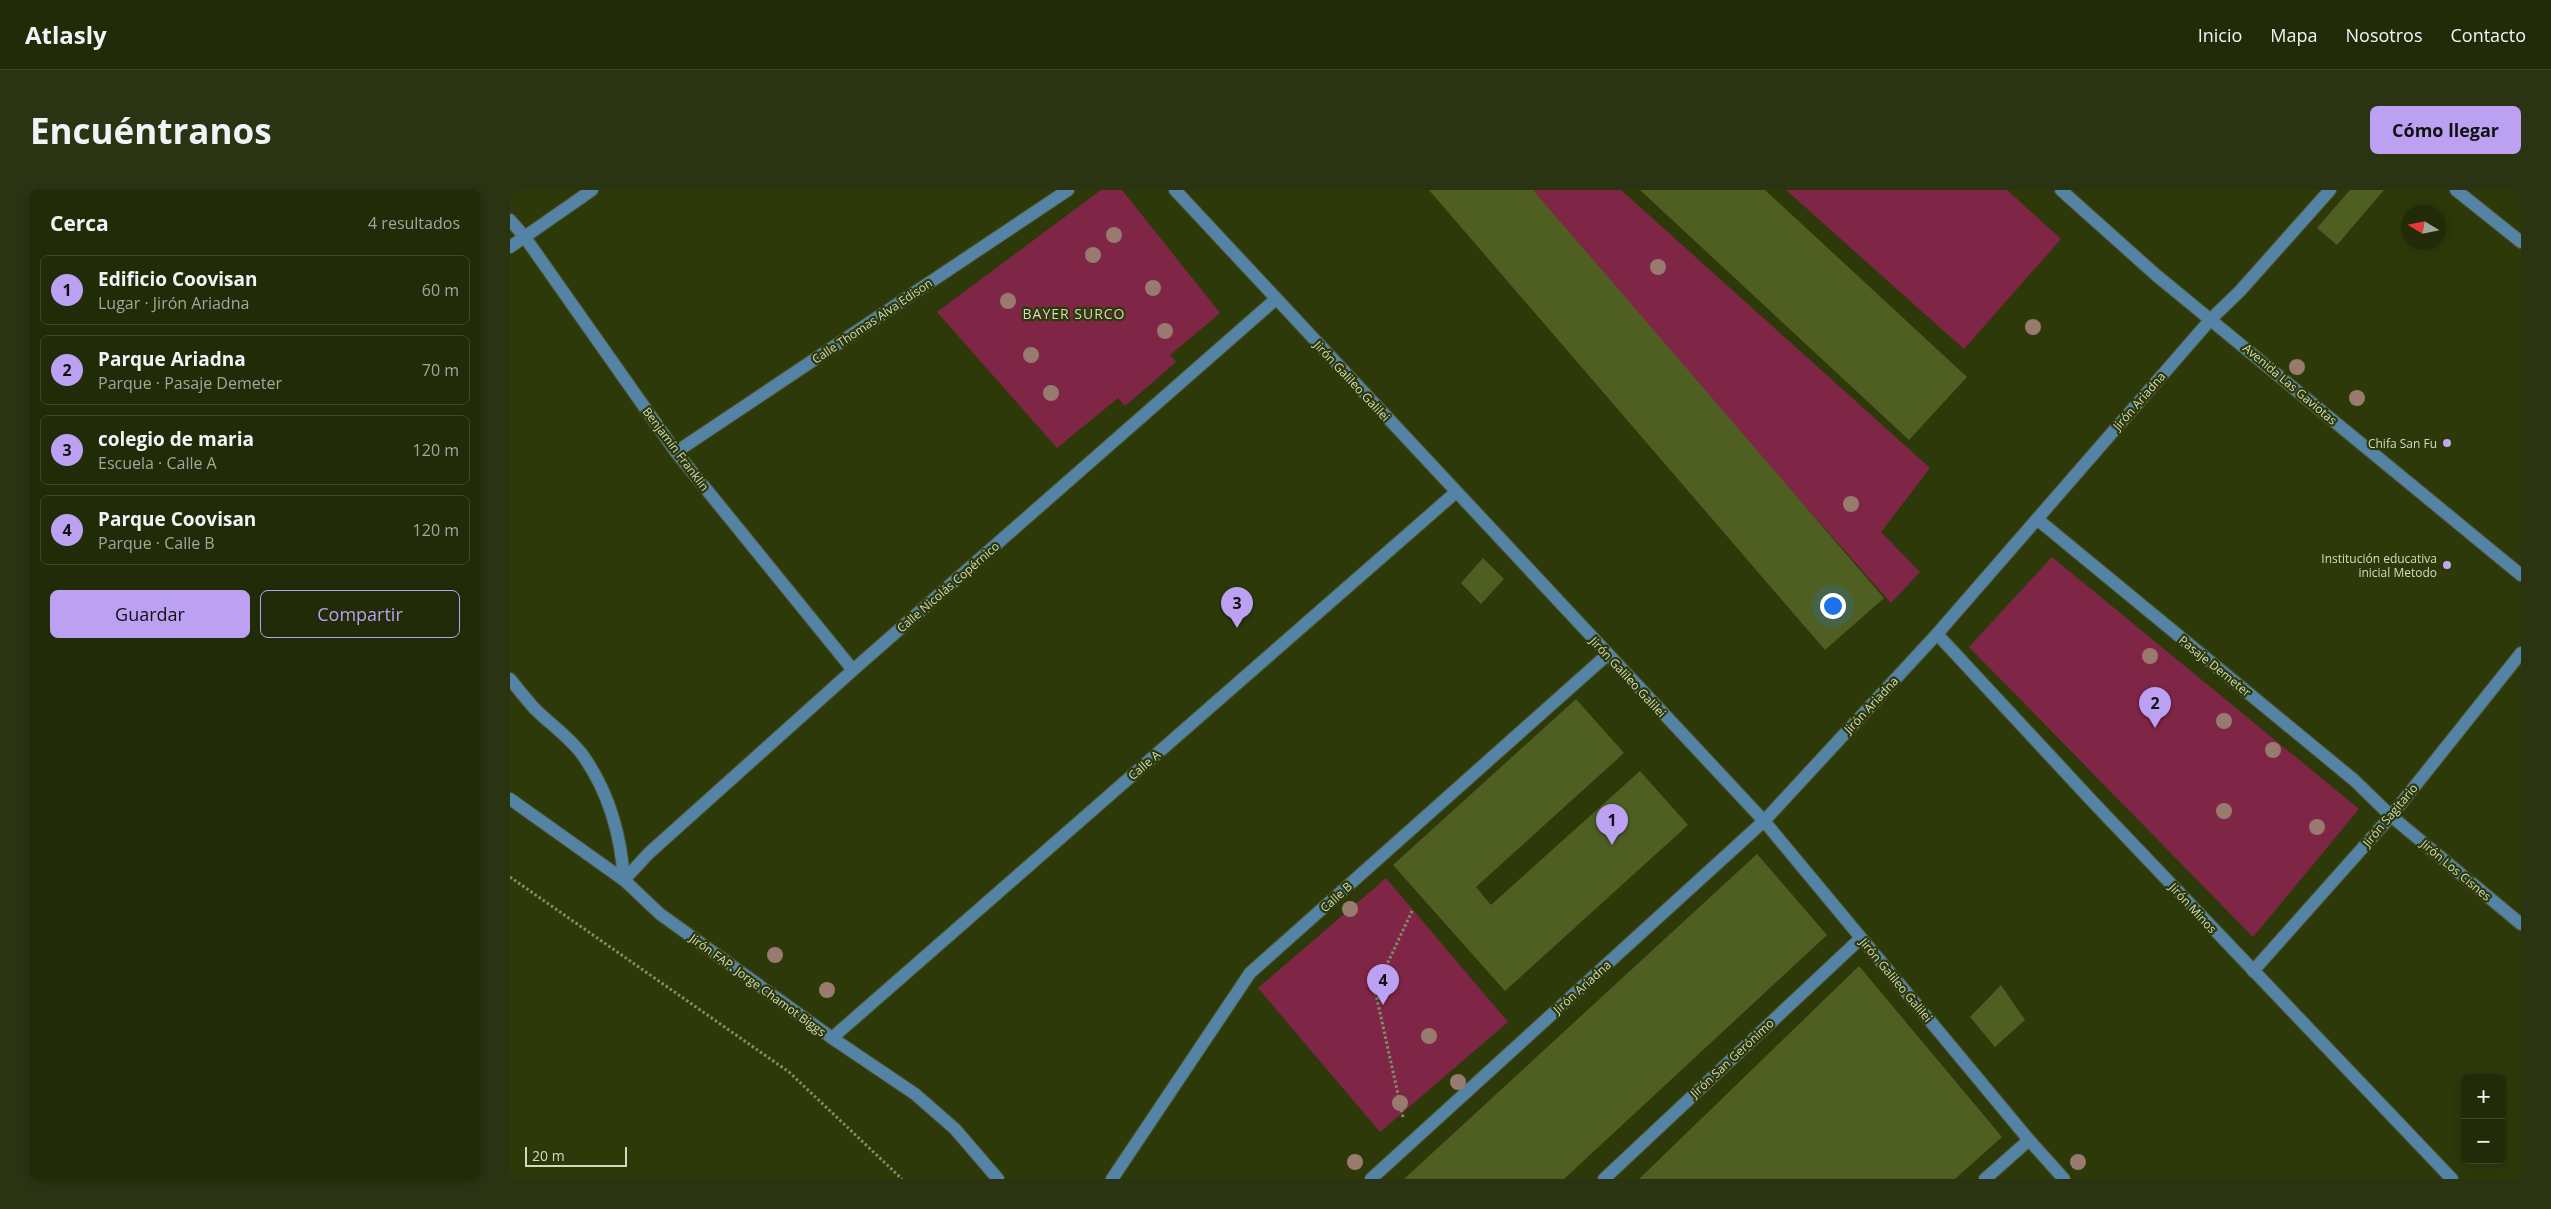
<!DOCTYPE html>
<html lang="es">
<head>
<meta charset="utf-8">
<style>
  :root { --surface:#222b08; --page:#2a3312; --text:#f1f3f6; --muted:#a2a79c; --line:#3f4729; --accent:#bca0f2 }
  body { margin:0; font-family:"Open Sans",sans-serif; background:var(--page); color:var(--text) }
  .controls { position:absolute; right:15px; bottom:15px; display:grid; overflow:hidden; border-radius:8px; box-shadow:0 2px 12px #0003 }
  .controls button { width:45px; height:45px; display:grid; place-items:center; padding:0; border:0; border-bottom:1px solid var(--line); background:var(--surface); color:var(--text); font:25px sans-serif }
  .compass { position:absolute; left:1891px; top:15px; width:45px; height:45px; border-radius:50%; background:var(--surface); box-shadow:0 2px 12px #0003; rotate:280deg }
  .scale { position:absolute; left:15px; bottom:12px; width:102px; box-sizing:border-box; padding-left:5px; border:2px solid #d2dcbd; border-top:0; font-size:14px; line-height:18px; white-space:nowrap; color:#d2dcbd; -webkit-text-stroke:4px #2e390a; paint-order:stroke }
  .you { position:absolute; left:1322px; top:415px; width:18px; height:18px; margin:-12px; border:4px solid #fff; border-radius:50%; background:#1a73e8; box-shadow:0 0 0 8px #1a73e833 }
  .badge { display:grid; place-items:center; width:32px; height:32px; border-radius:50%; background:var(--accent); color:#111; font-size:16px; font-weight:700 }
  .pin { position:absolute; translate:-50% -41px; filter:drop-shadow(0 1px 2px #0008) }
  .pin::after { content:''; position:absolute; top:26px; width:18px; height:15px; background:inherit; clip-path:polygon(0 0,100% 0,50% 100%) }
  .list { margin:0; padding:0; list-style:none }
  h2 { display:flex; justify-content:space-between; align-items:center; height:65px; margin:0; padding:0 20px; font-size:21px }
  h2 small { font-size:16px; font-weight:400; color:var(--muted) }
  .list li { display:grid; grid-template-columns:32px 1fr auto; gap:15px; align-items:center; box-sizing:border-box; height:70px; margin:0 10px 10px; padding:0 10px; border:1px solid var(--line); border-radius:8px }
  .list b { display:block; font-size:19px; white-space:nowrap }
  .list p { margin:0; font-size:16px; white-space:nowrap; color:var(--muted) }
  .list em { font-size:16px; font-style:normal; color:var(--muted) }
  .actions { display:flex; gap:10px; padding:15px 20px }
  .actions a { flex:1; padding:11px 0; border:1px solid var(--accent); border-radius:8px; text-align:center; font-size:18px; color:var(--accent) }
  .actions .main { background:var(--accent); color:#111 }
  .map { position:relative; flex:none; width:2011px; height:989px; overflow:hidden; border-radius:8px }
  header { display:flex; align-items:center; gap:30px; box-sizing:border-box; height:70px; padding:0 25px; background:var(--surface); border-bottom:1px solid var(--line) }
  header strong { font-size:24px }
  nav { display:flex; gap:28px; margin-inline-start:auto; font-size:18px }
  .intro { display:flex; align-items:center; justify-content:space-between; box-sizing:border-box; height:120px; padding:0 30px }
  h1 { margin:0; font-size:35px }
  .button { padding:12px 22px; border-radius:8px; background:var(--accent); color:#111; font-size:18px; font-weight:700 }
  main { display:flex; gap:30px; padding:0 30px }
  aside { flex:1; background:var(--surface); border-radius:8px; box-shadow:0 2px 12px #0003 }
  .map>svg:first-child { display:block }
  .green { fill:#7f2647 }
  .building { fill:#4f5f22 }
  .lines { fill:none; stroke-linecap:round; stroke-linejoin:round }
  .minor-casing { stroke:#4c562a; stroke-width:14 }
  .path { stroke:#838d66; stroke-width:3; stroke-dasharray:2.5 2.5; stroke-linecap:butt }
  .minor { stroke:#5483a6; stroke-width:12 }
  .tree { fill:#997a6e }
  .poi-dot { fill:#c4a7f1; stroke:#2e390a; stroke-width:2 }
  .labels { text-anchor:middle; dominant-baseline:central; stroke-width:4.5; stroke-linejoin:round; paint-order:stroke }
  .street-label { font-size:12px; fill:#d2dcbd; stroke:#2e390a }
  .poi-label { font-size:12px; fill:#d2dcbd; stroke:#2e390a; text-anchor:end }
  .neighbourhood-label { font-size:14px; letter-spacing:1px; fill:#d2dcbd; stroke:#2e390a }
</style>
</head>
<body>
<header>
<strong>Atlasly</strong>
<nav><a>Inicio</a><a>Mapa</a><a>Nosotros</a><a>Contacto</a></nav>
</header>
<div class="intro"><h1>Encuéntranos</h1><a class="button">Cómo llegar</a></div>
<main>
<aside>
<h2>Cerca<small>4 resultados</small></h2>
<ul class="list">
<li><span class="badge">1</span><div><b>Edificio Coovisan</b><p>Lugar · Jirón Ariadna</p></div><em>60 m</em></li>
<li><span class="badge">2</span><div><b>Parque Ariadna</b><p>Parque · Pasaje Demeter</p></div><em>70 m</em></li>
<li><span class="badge">3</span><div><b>colegio de maria</b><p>Escuela · Calle A</p></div><em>120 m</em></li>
<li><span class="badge">4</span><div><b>Parque Coovisan</b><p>Parque · Calle B</p></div><em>120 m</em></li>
</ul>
<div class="actions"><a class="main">Guardar</a><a>Compartir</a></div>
</aside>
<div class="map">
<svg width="2011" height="989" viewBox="0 0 2011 989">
  <rect width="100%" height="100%" fill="#2e390a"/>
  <g class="green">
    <polygon points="591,0 612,0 710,123 660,165 666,172 615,216 608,208 547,258 427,122"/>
    <polygon points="1015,0 1111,0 1420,278 1371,342 1410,382 1381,413"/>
    <polygon points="1276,0 1497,0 1551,49 1454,159"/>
    <polygon points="1542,367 1849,619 1743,747 1459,457"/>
    <polygon points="876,688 998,832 870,942 748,798"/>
  </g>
  <g class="building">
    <polygon points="919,0 1023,0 1374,408 1315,460"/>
    <polygon points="1130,0 1255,0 1457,187 1399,250"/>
    <polygon points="1840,0 1874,0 1827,55 1807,38"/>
    <polygon points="973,368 994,389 971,414 951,393"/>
    <polygon points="1066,509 1114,563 966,697 981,715 1130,581 1178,635 995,801 883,675"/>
    <polygon points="1247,664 1317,745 1054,989 894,989"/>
    <polygon points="1349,776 1492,947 1445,989 1129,989"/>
    <polygon points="1491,795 1515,830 1485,857 1460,827"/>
  </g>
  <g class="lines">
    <g class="minor-casing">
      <g id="minor">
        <polyline points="665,0 1254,631 1519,950 1554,989"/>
        <polyline points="1551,0 1646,85 2011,385"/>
        <polyline points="1946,0 2011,52"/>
        <polyline points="0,30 14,46 166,262 343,480"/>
        <polyline points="0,57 82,0"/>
        <polyline points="166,262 558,0"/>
        <polyline points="1527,329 1844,590 1881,626 2011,734"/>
        <polyline points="1427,444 1582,611 1942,989"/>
        <path d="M0,489c8,10 16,20 25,30 16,16 36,29 49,48 25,36 37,80 40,123"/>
        <polyline points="0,609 114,690 150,724 322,848 405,904 445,939 488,989"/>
        <polyline points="114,690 139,663 343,480 766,109"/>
        <polyline points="1743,781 1881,626 2011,463"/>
        <polyline points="322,848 945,303"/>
        <polyline points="602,989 740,783 1097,465"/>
        <polyline points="861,989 1254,631 1427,444 1701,129 1730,101 1820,0"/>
        <polyline points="1094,989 1351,748"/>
        <polyline points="1475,989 1519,950"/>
      </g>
    </g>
    <g class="path">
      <polyline points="0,687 279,882 392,989"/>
      <polyline points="893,927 865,800 903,719"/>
    </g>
    <use href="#minor" class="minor"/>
  </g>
  <g class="tree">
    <circle cx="604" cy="45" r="8"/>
    <circle cx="583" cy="65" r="8"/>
    <circle cx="1148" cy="77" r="8"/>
    <circle cx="643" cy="98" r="8"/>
    <circle cx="498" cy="111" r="8"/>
    <circle cx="1523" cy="137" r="8"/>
    <circle cx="655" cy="141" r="8"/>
    <circle cx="521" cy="165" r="8"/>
    <circle cx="1787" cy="177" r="8"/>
    <circle cx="541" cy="203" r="8"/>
    <circle cx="1847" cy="208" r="8"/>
    <circle cx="1341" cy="314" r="8"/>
    <circle cx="1640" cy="466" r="8"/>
    <circle cx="1714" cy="531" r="8"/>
    <circle cx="1763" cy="560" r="8"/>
    <circle cx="1714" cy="621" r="8"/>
    <circle cx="1807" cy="637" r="8"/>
    <circle cx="840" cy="719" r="8"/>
    <circle cx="265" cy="765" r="8"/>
    <circle cx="317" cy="800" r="8"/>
    <circle cx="919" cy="846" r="8"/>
    <circle cx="948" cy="892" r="8"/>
    <circle cx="890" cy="913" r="8"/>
    <circle cx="845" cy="972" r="8"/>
    <circle cx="1568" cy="972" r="8"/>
  </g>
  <g class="poi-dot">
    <circle cx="1937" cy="253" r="5"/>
    <circle cx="1937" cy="375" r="5"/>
  </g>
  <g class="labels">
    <g class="street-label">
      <text transform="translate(362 131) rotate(-34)">Calle Thomas Alva Edison</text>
      <text transform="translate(842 191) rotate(47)">Jirón Galileo Galilei</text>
      <text transform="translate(1780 194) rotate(40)">Avenida Las Gaviotas</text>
      <text transform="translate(1629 211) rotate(-49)">Jirón Ariadna</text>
      <text transform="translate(166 259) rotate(53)">Benjamín Franklin</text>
      <text transform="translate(438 397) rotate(-41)">Calle Nicolás Copérnico</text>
      <text transform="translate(1705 476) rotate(39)">Pasaje Demeter</text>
      <text transform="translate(1118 487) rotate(47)">Jirón Galileo Galilei</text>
      <text transform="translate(1361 515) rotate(-47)">Jirón Ariadna</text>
      <text transform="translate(634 575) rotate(-41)">Calle A</text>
      <text transform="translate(1880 625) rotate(-50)">Jirón Sagitario</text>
      <text transform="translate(1946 680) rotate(40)">Jirón Los Cisnes</text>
      <text transform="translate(826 707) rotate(-42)">Calle B</text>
      <text transform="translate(1683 718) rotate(47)">Jirón Minos</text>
      <text transform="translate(1386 790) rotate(50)">Jirón Galileo Galilei</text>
      <text transform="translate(248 795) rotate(36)">Jirón FAP. Jorge Chamot Biggs</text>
      <text transform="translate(1072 797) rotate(-42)">Jirón Ariadna</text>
      <text transform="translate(1222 868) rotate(-43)">Jirón San Gerónimo</text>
    </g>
    <g class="poi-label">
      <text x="1927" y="253">Chifa San Fu</text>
      <text x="1927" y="368">Institución educativa<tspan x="1927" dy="14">inicial Metodo</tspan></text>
    </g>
    <g class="neighbourhood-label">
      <text x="564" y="123">BAYER SURCO</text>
    </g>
  </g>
</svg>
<div class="controls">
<button>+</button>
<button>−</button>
</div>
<svg class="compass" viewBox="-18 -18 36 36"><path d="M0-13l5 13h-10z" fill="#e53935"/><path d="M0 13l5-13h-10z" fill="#a2a79c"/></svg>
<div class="scale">20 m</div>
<div class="you"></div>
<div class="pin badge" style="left:1102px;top:655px">1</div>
<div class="pin badge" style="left:1645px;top:538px">2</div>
<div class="pin badge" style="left:727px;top:438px">3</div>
<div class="pin badge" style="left:873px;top:815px">4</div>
</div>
</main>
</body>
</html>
